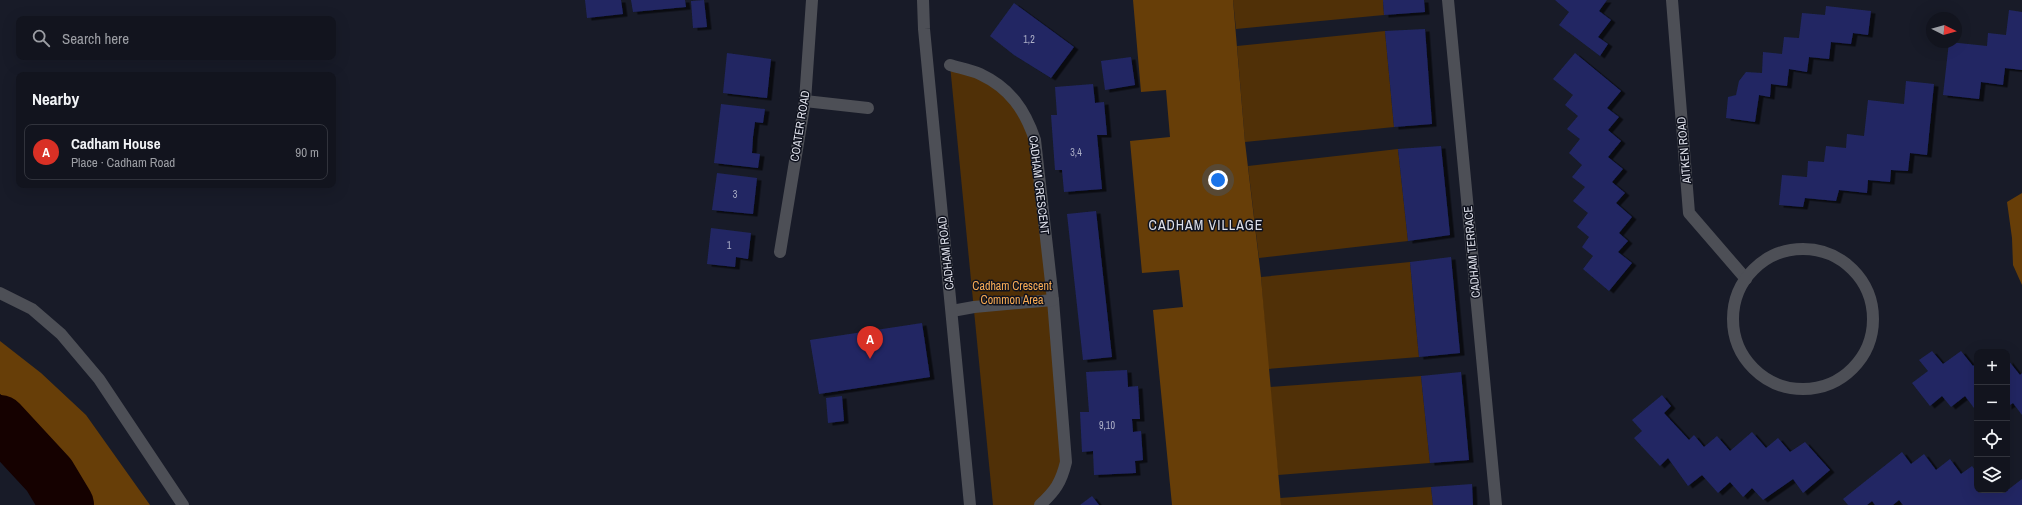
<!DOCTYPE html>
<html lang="en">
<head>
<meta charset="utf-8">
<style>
  :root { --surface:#12141e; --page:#1f212b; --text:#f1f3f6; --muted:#9c9ea4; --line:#31333c; --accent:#d93025 }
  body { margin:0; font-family:"Archivo Narrow",sans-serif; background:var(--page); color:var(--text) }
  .controls { position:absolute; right:12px; bottom:12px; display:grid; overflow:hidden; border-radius:8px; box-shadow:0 4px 16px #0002 }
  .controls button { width:36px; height:36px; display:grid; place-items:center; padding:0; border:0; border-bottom:1px solid var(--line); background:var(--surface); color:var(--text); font:20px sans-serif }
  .compass { position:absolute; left:1926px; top:12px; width:36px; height:36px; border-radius:50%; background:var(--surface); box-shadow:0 4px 16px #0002; rotate:95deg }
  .you { position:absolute; left:1218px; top:180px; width:14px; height:14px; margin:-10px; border:3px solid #fff; border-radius:50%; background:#1a73e8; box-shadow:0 0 0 6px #1a73e833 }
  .badge { display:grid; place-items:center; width:26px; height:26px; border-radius:50%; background:var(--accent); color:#fff; font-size:13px; font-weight:700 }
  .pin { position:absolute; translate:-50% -33px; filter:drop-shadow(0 1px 2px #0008) }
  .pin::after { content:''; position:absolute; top:21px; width:14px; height:12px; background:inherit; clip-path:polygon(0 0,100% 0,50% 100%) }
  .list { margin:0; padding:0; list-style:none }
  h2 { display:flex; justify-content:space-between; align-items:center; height:52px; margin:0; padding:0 16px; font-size:17px }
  h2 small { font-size:13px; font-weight:400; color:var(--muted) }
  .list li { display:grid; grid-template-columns:26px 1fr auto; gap:12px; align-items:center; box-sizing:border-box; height:56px; margin:0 8px 8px; padding:0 8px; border:1px solid var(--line); border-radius:8px }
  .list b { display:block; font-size:15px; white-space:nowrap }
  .list p { margin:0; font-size:13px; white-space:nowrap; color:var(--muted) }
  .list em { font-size:13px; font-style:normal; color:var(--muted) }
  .icon { flex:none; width:22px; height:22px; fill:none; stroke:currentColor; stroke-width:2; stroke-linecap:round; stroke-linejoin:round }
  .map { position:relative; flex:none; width:2022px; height:505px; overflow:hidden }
  .search { position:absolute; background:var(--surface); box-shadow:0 4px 16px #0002; left:16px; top:16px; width:320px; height:44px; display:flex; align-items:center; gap:10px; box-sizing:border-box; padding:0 14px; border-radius:8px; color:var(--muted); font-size:15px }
  .panel { position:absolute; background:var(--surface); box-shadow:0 4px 16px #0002; left:16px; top:72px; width:320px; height:116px; border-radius:8px }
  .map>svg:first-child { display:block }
  .green { fill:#503007 }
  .forest { fill:#673e08 }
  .water { fill:#150100 }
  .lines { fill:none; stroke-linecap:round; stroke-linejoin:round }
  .river { stroke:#150100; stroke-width:54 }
  .building { fill:#212763; filter:url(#shadow) }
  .service { stroke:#4d4f56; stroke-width:12 }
  .minor { stroke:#4d4f56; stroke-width:12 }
  .tertiary { stroke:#4d4f56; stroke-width:12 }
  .labels { text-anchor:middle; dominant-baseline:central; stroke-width:3; stroke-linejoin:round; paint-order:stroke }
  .number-label { font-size:10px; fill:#aeb1c8 }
  .street-label { font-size:12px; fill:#dddfe9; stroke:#0f121e }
  .park-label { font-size:12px; fill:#f9ac55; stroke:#0f121e }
  .quarter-label { font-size:14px; letter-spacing:1px; fill:#dddfe9; stroke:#0f121e }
</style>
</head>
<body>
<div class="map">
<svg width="2022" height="505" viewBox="0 0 2022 505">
  <defs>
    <filter id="shadow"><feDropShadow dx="4.5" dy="2.5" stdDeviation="0" flood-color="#0009"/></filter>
  </defs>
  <rect width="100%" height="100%" fill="#181b28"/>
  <g class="green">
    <polygon points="1233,0 1383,0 1384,15 1236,29"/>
    <polygon points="1385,31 1394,127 1245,142 1237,46"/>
    <polygon points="950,65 980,74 1028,118 1066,462 1040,505 993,505"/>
    <polygon points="1398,149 1408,241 1259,258 1248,166"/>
    <polygon points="1410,262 1419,357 1268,369 1261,277"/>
    <polygon points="1421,376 1430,463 1278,475 1270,387"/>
    <polygon points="1431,487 1433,505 1281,505 1280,498"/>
  </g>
  <g class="forest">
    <polygon points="1133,0 1233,0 1245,142 1261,277 1281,505 1172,505 1153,310 1183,307 1179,270 1142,273 1130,141 1170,137 1166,90 1141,92"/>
    <polygon points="2022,193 2022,285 2013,265 2012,238 2007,202"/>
    <path d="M0,341l41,32 45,42 64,90h-65c-25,-43 -48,-78 -85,-111z"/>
  </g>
  <g class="water">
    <polygon points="0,394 24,415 0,435"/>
    <path d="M25,417l38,50 22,38h-36c-4,-7 -8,-16 -13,-22 -13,-17 -36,-21 -36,-45z"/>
  </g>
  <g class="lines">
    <polyline class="river" points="0,422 49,475 67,505"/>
  </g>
  <g class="building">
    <polygon points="585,0 621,0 623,14 587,18"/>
    <polygon points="631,0 685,0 686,7 633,12"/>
    <polygon points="704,0 707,27 693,28 691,1"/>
    <polygon points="1383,0 1424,0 1425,12 1384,15"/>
    <polygon points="1555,0 1607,0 1599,11 1611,20 1598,37 1608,44 1600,56 1559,25 1569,12"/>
    <polygon points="1014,3 1074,47 1051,78 1014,55 990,36"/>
    <polygon points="1826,6 1871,11 1868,35 1853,33 1851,44 1831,42 1829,59 1809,57 1807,72 1789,69 1787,86 1771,84 1770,97 1759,95 1755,122 1726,118 1728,97 1736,95 1739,81 1746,72 1762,73 1763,52 1782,54 1784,37 1799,38 1802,13 1825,15"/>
    <polygon points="2009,10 2022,12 2022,70 2005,68 2003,85 1981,82 1979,99 1943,95 1949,42 1987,46 1988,33 2006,35"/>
    <polygon points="1425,29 1432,124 1394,127 1385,31"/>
    <polygon points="727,53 771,59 767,98 723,93"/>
    <polygon points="1575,53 1621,91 1607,108 1619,117 1608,130 1621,141 1608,157 1623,169 1612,182 1625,193 1616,203 1632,217 1619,233 1628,241 1618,252 1632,263 1609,291 1583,269 1593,256 1582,247 1589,237 1577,227 1588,213 1573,201 1585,187 1572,177 1582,165 1569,153 1580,139 1567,129 1578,116 1565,105 1573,95 1553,79"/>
    <polygon points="1131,57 1135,85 1105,90 1101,61"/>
    <polygon points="1906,81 1934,84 1927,155 1910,153 1908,171 1891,170 1890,182 1868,180 1867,193 1839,190 1836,201 1805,198 1803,207 1779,205 1782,175 1807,177 1808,161 1824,162 1826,146 1846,148 1847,134 1864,136 1868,100 1904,104"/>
    <polygon points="1093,84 1095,103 1104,102 1107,135 1097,135 1102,189 1064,192 1062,170 1055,170 1051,115 1057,115 1055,87"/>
    <polygon points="721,104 765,109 763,123 755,122 753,137 752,153 760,154 758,168 714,163"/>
    <polygon points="1441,146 1450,235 1408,241 1398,149"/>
    <polygon points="717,173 757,178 753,214 712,210"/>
    <polygon points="1096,211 1112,357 1083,360 1067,214"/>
    <polygon points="711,228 751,233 748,259 736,257 735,267 707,264"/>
    <polygon points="1451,257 1460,353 1419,357 1410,262"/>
    <polygon points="922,323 930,377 819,394 810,340"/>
    <polygon points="1932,351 1943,364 1961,351 1973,366 1977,363 1977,412 1965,396 1951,407 1942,396 1930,406 1912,383 1928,371 1919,360"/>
    <polygon points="2008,360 2020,375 2022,373 2022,415 2013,403 2007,407"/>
    <polygon points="1127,370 1128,387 1138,386 1140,419 1132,419 1133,432 1141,431 1143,460 1135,461 1136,473 1094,475 1093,451 1082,452 1080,412 1089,412 1086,372"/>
    <polygon points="1461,372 1469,460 1430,463 1421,376"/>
    <polygon points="1662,395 1671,406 1664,413 1689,440 1694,435 1704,447 1717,436 1730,451 1752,432 1766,448 1778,438 1790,452 1805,442 1830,470 1803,493 1793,479 1763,500 1752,488 1743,497 1730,482 1718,493 1702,475 1688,486 1668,458 1660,466 1634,438 1642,431 1632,420"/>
    <polygon points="842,396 844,421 828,423 826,398"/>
    <polygon points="1902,452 1911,464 1924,454 1936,470 1950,459 1961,474 1972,466 1977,473 1977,490 2007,490 2007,486 2009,489 2022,479 2022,505 1903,505 1899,500 1893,505 1875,505 1872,501 1867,505 1848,505 1843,499"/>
    <polygon points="1472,484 1473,505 1433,505 1431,487"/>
    <polygon points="1092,496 1099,505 1080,505"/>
  </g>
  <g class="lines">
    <g class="service">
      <polyline points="805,101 868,108"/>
      <polyline points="0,293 32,309 61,334 99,379 183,505"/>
    </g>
    <g class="minor">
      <polyline points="1448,0 1496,505"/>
      <polyline points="1672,0 1689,213 1746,279"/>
      <path d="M950,65c10,3 21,5 30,9 30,14 45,36 55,66l18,160 13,162c-5,21 -11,29 -26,43"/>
      <circle cx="1803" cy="319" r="70"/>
      <polyline points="780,252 805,101 812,0"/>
      <polyline points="952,311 974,307 1053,300"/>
    </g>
    <polyline class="tertiary" points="923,0 924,29 970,505"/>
  </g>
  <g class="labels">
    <g class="number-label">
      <text x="1029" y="39">1,2</text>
      <text x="1076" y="152">3,4</text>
      <text x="735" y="194">3</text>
      <text x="729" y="245">1</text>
      <text x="1107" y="425">9,10</text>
    </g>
    <g class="street-label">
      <text transform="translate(800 126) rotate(-81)">COATER ROAD</text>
      <text transform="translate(1684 150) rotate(-95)">AITKEN ROAD</text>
      <text transform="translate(1039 185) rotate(83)">CADHAM CRESCENT</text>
      <text transform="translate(1472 252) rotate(-95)">CADHAM TERRACE</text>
      <text transform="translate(946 253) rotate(-96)">CADHAM ROAD</text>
    </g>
    <g class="park-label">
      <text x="1012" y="286">Cadham Crescent<tspan x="1012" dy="14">Common Area</tspan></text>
    </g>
    <g class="quarter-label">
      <text x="1206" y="225">CADHAM VILLAGE</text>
    </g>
  </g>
</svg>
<div class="controls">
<button>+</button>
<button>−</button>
<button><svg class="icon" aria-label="locate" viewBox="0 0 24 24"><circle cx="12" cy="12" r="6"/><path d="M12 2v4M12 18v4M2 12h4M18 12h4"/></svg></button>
<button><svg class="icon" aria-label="layers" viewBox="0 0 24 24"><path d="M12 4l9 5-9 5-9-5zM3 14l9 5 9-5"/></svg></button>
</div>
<svg class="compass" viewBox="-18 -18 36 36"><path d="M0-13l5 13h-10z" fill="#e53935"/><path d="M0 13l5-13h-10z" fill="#9c9ea4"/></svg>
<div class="you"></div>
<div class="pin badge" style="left:870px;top:359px">A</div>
<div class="search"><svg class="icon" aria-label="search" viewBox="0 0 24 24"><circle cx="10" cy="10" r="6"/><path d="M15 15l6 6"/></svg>Search here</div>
<section class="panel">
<h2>Nearby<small></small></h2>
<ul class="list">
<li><span class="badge">A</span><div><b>Cadham House</b><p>Place · Cadham Road</p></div><em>90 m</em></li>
</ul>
</section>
</div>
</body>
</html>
